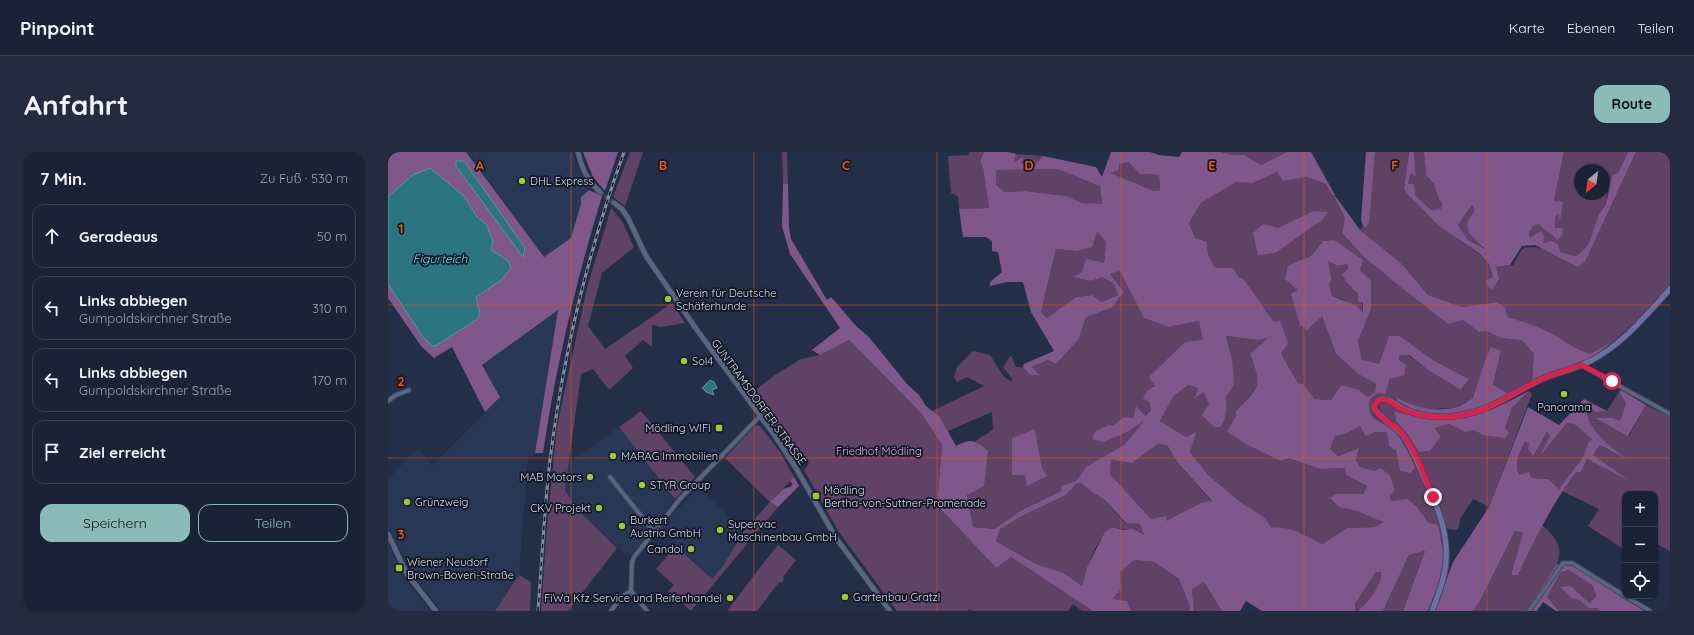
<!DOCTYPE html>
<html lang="de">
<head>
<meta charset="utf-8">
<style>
  :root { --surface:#1a2336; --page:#232b3e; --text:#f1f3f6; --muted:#9fa4ad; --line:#384051; --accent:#8bbbb9 }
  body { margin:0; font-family:Quicksand,sans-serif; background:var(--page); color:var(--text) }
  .controls { position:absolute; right:12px; bottom:12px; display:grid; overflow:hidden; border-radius:8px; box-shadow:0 1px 3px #0004 }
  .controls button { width:36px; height:36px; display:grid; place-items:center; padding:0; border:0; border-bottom:1px solid var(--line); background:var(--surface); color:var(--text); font:20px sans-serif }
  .compass { position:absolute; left:1186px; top:12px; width:36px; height:36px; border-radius:50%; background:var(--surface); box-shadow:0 1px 3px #0004; rotate:209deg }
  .stop { position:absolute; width:12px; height:12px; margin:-9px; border:3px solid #e11d48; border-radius:50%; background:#fff }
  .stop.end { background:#e11d48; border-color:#fff; box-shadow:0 1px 4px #0008 }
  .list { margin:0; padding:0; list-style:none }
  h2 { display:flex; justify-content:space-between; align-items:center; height:52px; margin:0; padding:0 16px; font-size:17px }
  h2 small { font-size:13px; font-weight:400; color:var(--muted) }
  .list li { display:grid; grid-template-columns:26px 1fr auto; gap:12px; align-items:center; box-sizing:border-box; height:64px; margin:0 8px 8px; padding:0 8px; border:1px solid var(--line); border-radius:12px }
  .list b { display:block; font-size:15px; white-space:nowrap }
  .list p { margin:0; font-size:13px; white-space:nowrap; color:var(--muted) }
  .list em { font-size:13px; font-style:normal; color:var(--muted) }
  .actions { display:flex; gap:8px; padding:12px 16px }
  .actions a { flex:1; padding:9px 0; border:1px solid var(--accent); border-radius:12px; text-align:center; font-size:14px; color:var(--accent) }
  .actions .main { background:var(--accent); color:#111 }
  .icon { flex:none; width:22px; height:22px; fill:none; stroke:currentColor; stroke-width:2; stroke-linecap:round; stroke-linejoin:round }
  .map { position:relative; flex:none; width:1282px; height:459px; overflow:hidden; border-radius:12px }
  header { display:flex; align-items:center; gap:24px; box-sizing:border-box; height:56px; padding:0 20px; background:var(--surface); border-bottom:1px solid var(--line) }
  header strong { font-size:19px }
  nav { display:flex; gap:22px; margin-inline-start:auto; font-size:14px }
  .intro { display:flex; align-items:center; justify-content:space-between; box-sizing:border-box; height:96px; padding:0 24px }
  h1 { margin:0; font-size:28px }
  .button { padding:10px 18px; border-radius:12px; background:var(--accent); color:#111; font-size:14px; font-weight:700 }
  main { display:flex; gap:24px; padding:0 24px }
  aside { flex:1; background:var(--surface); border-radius:12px; box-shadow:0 1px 3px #0004 }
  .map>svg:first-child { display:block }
  .built { fill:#293757 }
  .green { fill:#604267; fill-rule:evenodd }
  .forest { fill:#80578a; fill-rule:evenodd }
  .water { fill:#2a7580; stroke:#5e94a1 }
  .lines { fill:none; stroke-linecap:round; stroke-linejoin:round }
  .tertiary-tunnel { stroke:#3e4961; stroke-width:4.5; stroke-dasharray:4.5 2; stroke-linecap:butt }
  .minor-casing { stroke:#414a5f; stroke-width:5.5 }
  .tertiary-casing { stroke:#414a5f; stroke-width:6 }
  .secondary-casing { stroke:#414a5f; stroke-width:7 }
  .minor { stroke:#586682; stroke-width:3.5 }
  .tertiary { stroke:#586682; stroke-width:4.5 }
  .secondary { stroke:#6d70a1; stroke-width:5 }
  .rail-casing { stroke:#838da2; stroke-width:3 }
  .rail { stroke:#121723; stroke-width:1.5; stroke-dasharray:4.5; stroke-linecap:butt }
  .route { stroke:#e11d48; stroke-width:5 }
  .grid { fill:none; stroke:#e8590c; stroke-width:1; stroke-opacity:0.55 }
  .poi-dot { fill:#9dca30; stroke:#121723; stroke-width:1.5 }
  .labels { text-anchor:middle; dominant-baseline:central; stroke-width:3.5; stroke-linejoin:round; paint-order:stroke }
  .poi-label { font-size:11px; fill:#d6deef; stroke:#121723; text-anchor:start }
  .street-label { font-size:11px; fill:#d6deef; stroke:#121723 }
  .park-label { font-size:11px; fill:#e8abf6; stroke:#121723 }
  .water-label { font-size:12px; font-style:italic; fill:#5eeafe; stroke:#121723 }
  .grid-label { font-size:13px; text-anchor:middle; font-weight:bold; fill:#e8590c; stroke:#121723; stroke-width:3.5; stroke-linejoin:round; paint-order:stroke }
</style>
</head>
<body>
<header>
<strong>Pinpoint</strong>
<nav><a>Karte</a><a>Ebenen</a><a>Teilen</a></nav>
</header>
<div class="intro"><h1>Anfahrt</h1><a class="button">Route</a></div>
<main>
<aside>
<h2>7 Min.<small>Zu Fuß · 530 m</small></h2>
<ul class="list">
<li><svg class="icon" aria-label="ahead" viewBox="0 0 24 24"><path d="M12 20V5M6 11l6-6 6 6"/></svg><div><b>Geradeaus</b></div><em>50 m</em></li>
<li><svg class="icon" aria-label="left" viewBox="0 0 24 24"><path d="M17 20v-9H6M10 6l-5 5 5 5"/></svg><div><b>Links abbiegen</b><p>Gumpoldskirchner Straße</p></div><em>310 m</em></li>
<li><svg class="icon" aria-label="left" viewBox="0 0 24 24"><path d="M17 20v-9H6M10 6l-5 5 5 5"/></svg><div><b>Links abbiegen</b><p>Gumpoldskirchner Straße</p></div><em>170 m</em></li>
<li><svg class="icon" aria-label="arrive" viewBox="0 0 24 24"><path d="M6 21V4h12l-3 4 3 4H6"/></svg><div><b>Ziel erreicht</b></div></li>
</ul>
<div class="actions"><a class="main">Speichern</a><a>Teilen</a></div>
</aside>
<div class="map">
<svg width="1282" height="459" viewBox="0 0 1282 459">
  <rect width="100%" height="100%" fill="#232f48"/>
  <g class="built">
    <polygon points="79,0 185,0 188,12 201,38 193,45 193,52 183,86 156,105"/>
    <polygon points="170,157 147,301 140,306 131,423 107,459 53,459 25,422 5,384 0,372 0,327 30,296 44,314 112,245 94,213"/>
    <polygon points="231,275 287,347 243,403 238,403 188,356 177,338 180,312"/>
    <polygon points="325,295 331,300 324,307 319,301"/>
    <polygon points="310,335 356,379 335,414 324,427 272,377"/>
    <polygon points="0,390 15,425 43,459 0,459"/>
  </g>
  <g class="green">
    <polygon points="242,0 255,0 237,54 225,45"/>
    <polygon points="394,0 399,0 400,32 395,32"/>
    <polygon points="581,0 596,0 592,9 595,16 601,56 571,57 570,44 563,41 560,4 580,3"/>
    <polygon points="833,0 899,0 873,13 856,3 843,3"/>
    <path d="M987,0h34l-5,37 4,6 32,32 38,26 11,11 4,13 -7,3 6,9 4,-22 17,-2 9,-16c20,-7 39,9 56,18l7,-5 51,-110h34v133l-29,32 -26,23 -25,14 -13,-4 -22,-14 -47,-19 -3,-10 -8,-5 -35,5 -34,-12 -27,-32 -41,-33 3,-4 3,2z"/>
    <polygon points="1026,0 1036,0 1038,23 1046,32 1051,48 1054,50 1053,57 1043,58 1027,43 1020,32 1023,21 1028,23"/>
    <path d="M1176,0h64l-10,21 -10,10 -1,17 -10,18 -5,20 -7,13 -9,5 -16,-4 -30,-14 -1,-6 5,-8h4l20,15 4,-11h-7v-11l3,-4 2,7 -6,-19zM1192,18h24v24h-24z"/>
    <polygon points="628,2 655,4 647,13 633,11 635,6 625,10"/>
    <polygon points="740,10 752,22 771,23 772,38 766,39 721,21 731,18 731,12"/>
    <polygon points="669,17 712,34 714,53 694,51 677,44 637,39 617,40 608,33 608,18"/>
    <path d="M889,20l6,9 24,-4 19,7 7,11h2l1,2 -2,1 11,20 -3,15 22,24 29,24 27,20 43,19 16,12 7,-1 15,7 21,1 12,15 -2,27 -23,13 -16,-8 8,-35 -18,15 -10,32 -19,10 -23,1 -20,-3 -15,-9 1,4 27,12 -19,-5 -14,-9 -8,-3 -5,1c-5,4 -8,9 -5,16 5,9 19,13 26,21 15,17 36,71 43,94 2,9 2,18 2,28l-15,-33 -13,-17 -25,-5 -1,-5 -15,-25 -15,-4 -4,-7 3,-12 -22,8 -7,-7 5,-13 11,-2 14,-8 15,6h12l2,14 7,5 4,20 15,-4c-6,-12 -12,-27 -21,-36 -13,-13 -28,-7 -24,-32l8,-6 7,-2 14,-31v-5h9l20,15 34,20 7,-11 -36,-19 -33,-24h-11l-10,29 -17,-5 -4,-19 13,-32 -11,-39 -26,-30 -11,1 -12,15 -23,9 10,25 24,26 14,38 22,20 18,10 -1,8 -7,5 -9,-7 -28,10 -16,-1 -12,-15 -5,-1 -17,-31 -7,-30 -31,-44 -4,-1 -6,-9h-18l-7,-14 -1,-12 -12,-4 -6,-15 12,-20 35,-21 17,1z"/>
    <polygon points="1084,52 1088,58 1079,70 1098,97 1080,88 1070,73"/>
    <polygon points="223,56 234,69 246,95 214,121 200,174 217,197 284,151 297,171 273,175 264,173 264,195 255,188 237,204 245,216 221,238 205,217 193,222 177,338 188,356 229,396 180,459 153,459 159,374 169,274 199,136"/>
    <polygon points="709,78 718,90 716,111 685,125 703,129 714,125 726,132 730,143 714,150 703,143 688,145 659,166 653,160 668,97 689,99"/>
    <path d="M940,109l10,5 10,-2 -1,19c11,11 16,14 16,31l-21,-15 -10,-3 -4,-12z"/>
    <path d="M732,118l24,48 24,9 31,-6 5,20 -19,1c-11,11 -34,43 -36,59 0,2 2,6 2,9l-7,6 -8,-10 -3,12 -9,-1 -12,9 15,6 18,-12 -21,25 -37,21 -11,15 -15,5v5l-41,20 -26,18 -21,-2 -6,-32 21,-45 -13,-9 18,-11 -1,-18 -44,19 -8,-14 -8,-6 52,-25 -17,-9 -10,5 -3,-5 3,-10 16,-16 17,4 14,22 8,5v-4l-9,-11 8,-12 5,12h7l7,8h8l-6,-8 16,-7 8,4 23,-25 7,-22 25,-9 13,-16 -14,-18zM647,277l7,39 -15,17 -2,-10 -13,-1z"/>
    <path d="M838,184l32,4 11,-3 -18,17c12,33 8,32 -15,57l51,47 33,11 25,-1 1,7 21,11 -4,8h-26l-8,5 10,8 18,4 26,10 -7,6 -29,1 -25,16 -23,-12 -27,-4 -9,-12 -20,-12 -35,-29 -18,-23 7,-21 -11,6 -26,-16 13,-24 15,-12 10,3 -4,10 9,-6 6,12 16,-6 7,-39z"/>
    <polygon points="461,188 533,261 554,293 549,353 608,416 623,405 705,459 694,459 685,452 680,459 585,459 581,457 580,459 509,459 451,380 416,318 421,312 418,306 406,305 387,276 361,243 387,223 413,207 432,203"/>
    <path d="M1141,239l3,3 -43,113 -16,-8 -13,20 -1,8 -3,3 -9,-1c-10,-28 -25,-74 -43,-97 -8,-10 -21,-13 -25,-26l1,-3 5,-1 21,11 27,7 -39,-9 2,10 10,11 13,20 11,-1 11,-14 -6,-9 14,-4 16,8 9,-2 9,5 22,-7 7,-20z"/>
    <path d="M1231,240l7,11 -6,18 -7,-3 -18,1 34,17 17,-31 24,12v134l-15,-8v-49h-30v56l-37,-24 11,-17 -37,-18 14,-19h5l6,-13 39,19 -34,-23 8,-10 24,13c-17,-14 -39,-31 -40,-55l23,8z"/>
    <polygon points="253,259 307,325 287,347 231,275"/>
    <path d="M1179,271l7,1 19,15 -5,4 -5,14 -24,32 -10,-10 -18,-1 -12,-3c-5,-13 0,-22 6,-33l5,1 -2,6 5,6 14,-23 3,4 -9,18z"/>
    <polygon points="368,273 372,274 392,300 406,325 382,350 390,355 303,459 280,439 286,433 268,417 288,394 324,427 335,414 356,379 382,350 337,306"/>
    <polygon points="770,292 779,293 790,311 824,350 813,351 778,370 777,364 763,367 722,322 723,308 744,311"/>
    <path d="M693,331l12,10 12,7 20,23 16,1 3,12c-13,-8 -18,-5 -32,-9 -16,12 -26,41 -30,59l-18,-13 -28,-9 -40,-23 4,-12 24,-14 42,-20 10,-11z"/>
    <path d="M1154,373c13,12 22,20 15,39l-31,47h-53l6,-8 36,-72 9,2 -13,41 7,1z"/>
    <polygon points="390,393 408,408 395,425 396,428 393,431 391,430 369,459 339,459 373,414"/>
    <polygon points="1037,399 1015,459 995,459 1021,403"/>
    <polygon points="746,408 766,410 791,427 802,455 801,459 743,459 739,449 725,447 733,437 732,419"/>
    <polygon points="1181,418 1205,434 1208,444 1203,451 1198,448 1183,434 1173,436 1183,446 1191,448 1200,456 1209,456 1212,459 1171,459 1159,445 1173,420"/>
    <path d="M988,420h5c1,14 -12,30 -23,39h-3v-7z"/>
    <polygon points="131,423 143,430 142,459 107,459"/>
    <polygon points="816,430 833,458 832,459 806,459 804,437"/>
  </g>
  <g class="forest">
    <path d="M0,0h78l78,105 27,-19 10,-34v-7l8,-7 13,6c-26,85 -46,170 -59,257h-8l23,-143 -76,55 18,32 -15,15 -33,-65 -18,11 -13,-12 -33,-48v-14l35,53 9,9 5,-1 39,-25 4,-6 -4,-17 25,-17 7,-19 -17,-11 -4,-25 -10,-8 -13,-21 -51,-21 -25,22zM68,9h8l59,95 -67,-90z"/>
    <polygon points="195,0 230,0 217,39 205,25"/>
    <path d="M596,0h24l8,2 -2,8 10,-5 -3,6 14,2 8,-9 53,11 6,10 9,-25h39l9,3 20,2 3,-5h39l10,3h13l17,10 26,-13h24l24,43 -2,1 -7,-12 -19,-7 -24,4 -6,-9 -24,11 -17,-1 -35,21 -12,20 6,15 12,4 1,12 7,14h18l6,9 4,1 31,44 6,-1 8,22 -7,10 17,30 5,1 12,15 16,1 11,-15 17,5 9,7 7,-5 1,-8 -18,-10 -22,-20 -14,-38 -15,14 -7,-5 -9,-31 7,-4 -13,-11 3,-14 23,-9 12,-15 11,-1 29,20 -3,10 11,11v28l-13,32 4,19 17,4 10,-28h11l33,24 36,19 -8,11 -33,-20 -19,-15h-10v5l7,5 -2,10 -14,4 -5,15 -7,-1 -8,6c-4,25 11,19 24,32 9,9 15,24 21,36l-4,6 -11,-2 -4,-20 -7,-5 -2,-14h-12l-9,4 -6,-10 -14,8 -11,2 -5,13 8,7 21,-8 -3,12 4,7 15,4 6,-3 9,8 5,14 -5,6 1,5 16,-2 9,7 13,17 9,2 6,31 -4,24 -12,31h-25l22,-60 -16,4 -26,56h-25c10,-9 24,-25 23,-39h-5l-21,32v7h-93l-16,-10 -6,10h-20l1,-1 -17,-28 -12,7 2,22h-5l1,-4 -11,-28 -25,-17 -20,-2 -14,12 1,17 -8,10 14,2 4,10h-38l-82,-54 -15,11 -59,-63 5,-60 -21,-32 -72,-73 -29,15 -8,-5 28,-22 -50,-74 -8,-28 1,-42h5l1,43 2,12 36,61 4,-3 26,30 11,9 39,48 12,11 7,11 14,11 16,29c16,-8 18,-6 32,4l-4,36 -17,9 6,32 21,2 26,-18 41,-20v-5l15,-5 11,-15 37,-21 20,-24 -17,11 -24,10 -11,-3 4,-8 13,-6 3,1 12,-9 9,1 3,-12 9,10 6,-6 -2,-9 -6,-2 4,-8 8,-5 -6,-9 36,-35 18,-2 -4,-19 -31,6 -24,-9 -24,-47 -10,3 14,18 -13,16 -25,9 -7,22 -23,25 -8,-4 -16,7 7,8h-9l-7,-8 1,-3 30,-13 -23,-39 -8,-30h-16l-17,4v-4l12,-10 -4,-20 -6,-1v-10l-6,-4h-23l-4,-28 30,-1 -6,-40 -3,-7zM740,10l12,12 19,1 1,15 -6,1 -44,-18 9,-3v-6zM669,17l43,17 2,18 -20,-1 -16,-7 -41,-5 -20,1 -9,-7v-15zM709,79l9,11 -2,21 -18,-4 -4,13 -9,5 18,4 11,-4 12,7 4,11 -16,7 -10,-7 -16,2 -29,21 -6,-6 15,-63 21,2 15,-4zM940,109l10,5 10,-2v5l-6,5 5,9 11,11v7l5,2v10l-8,-8 -23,-9 -3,-11 2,-6zM838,184l32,4 10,-2 -18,16c13,33 9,33 -14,57v5l-9,16 21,13 33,16 7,-3 32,11 25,-1 1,7 21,11 -4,8h-26l-8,4 10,9 18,4 26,11 -8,5 -28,1 -25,16c-15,-8 -33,-19 -50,-16l-9,-12 -20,-12 -35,-29 -18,-23 7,-21 -11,6 -26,-16 13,-24 15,-12 10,3 -4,11 9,-7 6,12 -7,11 12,12h6c6,-7 8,-21 5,-29l9,-13 -2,-26zM770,292l9,1 11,18 34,38 -11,2 -35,18v-5l-15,3 -41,-45 1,-14 21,3zM693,331l12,10 12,7 21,23 14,1 4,11 -11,-6 -11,1 -10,-3 -7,5 -18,35 -5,19 -18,-13 -28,-9 -40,-23 4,-12 24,-14 42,-20 10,-11z"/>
    <polygon points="978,0 987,0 981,70 978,76 975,74 973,68"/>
    <path d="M1021,0h5l2,24 -5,-3 -3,11h6l1,11 16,15 10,-1 1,-7 -3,-2 -5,-16 -8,-9 -2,-23h140l-10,49 9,1 -3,19 -2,-7 -3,3v11h7l1,6 -5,6 -20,-16 -4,1 -5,7 1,6 11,-7 3,5 -1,7 9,-2 6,3 2,8 16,4c16,-10 15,-20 21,-37 2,-7 8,-12 10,-19 3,-10 0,-14 6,-25l5,-2 10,-21h8l-51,110 -7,5 -43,-22 -13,1 -12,19 -14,2 3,12 -7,11 -5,-6 -1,-4 7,-3 -4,-13 -10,-11 -39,-26 -32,-32 -4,-6zM1084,53l3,5 -8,12 2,11 16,16 -17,-9 -10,-15z"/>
    <path d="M946,45h2l24,33 41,33 27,32 34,12 35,-5 8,5 3,10c16,5 33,11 48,19 11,7 21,14 34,18l25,-14 -22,17 -61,24 2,-27 -12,-14 -21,-2 -15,-7 -7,1 -16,-12 -15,4 -55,-43 -29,-24 -22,-24 3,-15z"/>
    <polygon points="926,59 940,60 934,68 887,101 870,103 865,81 875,72 890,76"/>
    <path d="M1103,195l10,4 -8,34 16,9c-25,15 -54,23 -83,19 -10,-1 -20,-8 -29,-12l-1,-4c18,10 37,15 57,11 7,-1 14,-7 20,-10l10,-32z"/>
    <polygon points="1233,238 1258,253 1240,284 1206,266 1225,266 1232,269 1238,251 1231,240"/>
    <path d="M1141,239l-17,17 -7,20 4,5 -4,5 -22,-3 -9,-5 -9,2 -16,-8 -14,4 6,9 -11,14 -11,1 -13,-20 -10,-11 -2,-10c59,17 83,8 135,-20z"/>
    <path d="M1196,247l23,12 -11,1 -11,-9c0,25 24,43 43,57l-28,-15 -7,10 37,26 -43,-22 -6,13h-5c-24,32 -41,67 -58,103h-7l12,-42 -8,-2 -36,72 -6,8h-38l18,-49 36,-55 39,-100 31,18zM1179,271l7,1 18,15 -4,4 -5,14 -24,32 -10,-10 -18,-1 -2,-6 -10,3c-5,-13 0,-22 6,-33l4,1 -1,6 5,7 14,-24 3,4 -11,21z"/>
    <polygon points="647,277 654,316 659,324 639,334 637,323 624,323 624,286"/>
    <polygon points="406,325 411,334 390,355 382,350 395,337 402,335 405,332 402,329"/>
    <polygon points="1169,412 1185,414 1256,459 1212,459 1209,456 1200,456 1191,448 1183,446 1172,435 1183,434 1198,448 1202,451 1208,444 1205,434 1181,418 1173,420 1159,445 1171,459 1173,459 1168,459 1155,450 1149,459 1138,459"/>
  </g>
  <g class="water">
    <polygon points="68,9 76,9 137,96 135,105 68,14"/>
    <polygon points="42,16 76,44 89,65 99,73 105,90 103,98 120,109 123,116 113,128 88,145 92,162 88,168 49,193 44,194 35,185 0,132 0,45 25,23"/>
    <polygon points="322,228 326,230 329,236 324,238 326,243 318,240 314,236"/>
  </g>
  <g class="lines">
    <polyline class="tertiary-tunnel" points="212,40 226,51"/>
    <g class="minor-casing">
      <g id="minor">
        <polyline points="1193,213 1282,262"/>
        <polyline points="0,249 8,243 21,238"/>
        <polyline points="222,325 266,380"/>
        <polyline points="1237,444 1262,459"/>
        <polyline points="223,459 233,445 243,439"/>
        <polyline points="259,459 243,439 244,410 246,405 292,347 372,264"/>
        <polyline points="1141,459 1175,411 1184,411 1237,444"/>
        <polyline points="1279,459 1282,456"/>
      </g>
    </g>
    <g class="tertiary-casing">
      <g id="tertiary">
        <path d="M190,0c4,17 9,28 22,40"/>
        <polyline points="226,51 234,57 240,66 258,104 309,178 387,284 408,316 448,386 502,459"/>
        <polyline points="0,382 19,422 48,459"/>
      </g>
    </g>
    <g class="secondary-casing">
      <path id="secondary" d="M1044,459c4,-10 8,-21 11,-32 10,-36 -4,-70 -19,-102 -6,-13 -11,-27 -19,-39 -7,-11 -29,-21 -31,-32 2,-4 4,-7 8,-7 8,-1 15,7 22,10 19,9 43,9 63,5 27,-6 47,-22 71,-33 17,-9 37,-11 54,-21 32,-17 54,-45 78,-71"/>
    </g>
    <use href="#minor" class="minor"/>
    <use href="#tertiary" class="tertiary"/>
    <use href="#secondary" class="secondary"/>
    <g class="rail-casing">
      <path id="rail" d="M150,459c4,-50 6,-101 12,-151 13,-105 38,-208 74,-308"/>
    </g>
    <use href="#rail" class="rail"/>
  </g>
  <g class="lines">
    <path class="route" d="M1045,345c-9,-21 -17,-47 -32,-65 -8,-9 -24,-13 -27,-26l4,-6c9,-3 15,4 22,8 13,7 30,9 45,9 40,-1 59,-20 93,-36 14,-7 29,-11 44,-16l30,16"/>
  </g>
  <path class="grid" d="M183,0v459M366,0v459M549,0v459M733,0v459M916,0v459M1099,0v459M0,153h1282M0,306h1282"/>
  <g class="poi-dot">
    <circle cx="134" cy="29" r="4"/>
    <circle cx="280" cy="147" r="4"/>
    <circle cx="296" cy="209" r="4"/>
    <circle cx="1176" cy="242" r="4"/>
    <rect x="327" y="272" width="8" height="8" rx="2"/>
    <circle cx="225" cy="304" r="4"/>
    <circle cx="202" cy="325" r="4"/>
    <circle cx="254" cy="333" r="4"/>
    <rect x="424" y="340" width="8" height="8" rx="2"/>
    <circle cx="19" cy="350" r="4"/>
    <circle cx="211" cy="356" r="4"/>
    <circle cx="234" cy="374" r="4"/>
    <circle cx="332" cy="378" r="4"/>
    <circle cx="303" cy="397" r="4"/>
    <rect x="7" y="412" width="8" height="8" rx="2"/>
    <circle cx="457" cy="445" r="4"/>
    <circle cx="342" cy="446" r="4"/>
  </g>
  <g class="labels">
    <g class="poi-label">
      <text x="142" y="29">DHL Express</text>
      <text x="288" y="141">Verein für Deutsche<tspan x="288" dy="13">Schäferhunde</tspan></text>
      <text x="304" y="209">Sol4</text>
      <text x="1176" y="255" text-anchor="middle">Panorama</text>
      <text x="323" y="276" text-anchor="end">Mödling WIFI</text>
      <text x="233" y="304">MARAG Immobilien</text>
      <text x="194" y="325" text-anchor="end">MAB Motors</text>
      <text x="262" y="333">STYR Group</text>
      <text x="436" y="338">Mödling<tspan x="436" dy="13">Bertha-von-Suttner-Promenade</tspan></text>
      <text x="27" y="350">Grünzweig</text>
      <text x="203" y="356" text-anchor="end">CKV Projekt</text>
      <text x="242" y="368">Burkert<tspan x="242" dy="13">Austria GmbH</tspan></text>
      <text x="340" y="372">Supervac<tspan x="340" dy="13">Maschinenbau GmbH</tspan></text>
      <text x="295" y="397" text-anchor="end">Candol</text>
      <text x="19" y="410">Wiener Neudorf<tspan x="19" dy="13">Brown-Boveri-Straße</tspan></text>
      <text x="465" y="445">Gartenbau Gratzl</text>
      <text x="334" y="446" text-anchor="end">FiWa Kfz Service und Reifenhandel</text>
    </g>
    <g class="street-label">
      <text transform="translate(371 250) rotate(54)">GUNTRAMSDORFER STRASSE</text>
    </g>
    <g class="park-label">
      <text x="491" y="299">Friedhof Mödling</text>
    </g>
    <g class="water-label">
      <text x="52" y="106">Figurteich</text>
    </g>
  </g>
  <g class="grid-label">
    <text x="92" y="18">A</text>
    <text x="275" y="18">B</text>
    <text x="458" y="18">C</text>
    <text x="641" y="18">D</text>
    <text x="824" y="18">E</text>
    <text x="1007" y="18">F</text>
    <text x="13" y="81">1</text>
    <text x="13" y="234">2</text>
    <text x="13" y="387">3</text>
  </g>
</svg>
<div class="controls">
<button>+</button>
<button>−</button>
<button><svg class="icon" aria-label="locate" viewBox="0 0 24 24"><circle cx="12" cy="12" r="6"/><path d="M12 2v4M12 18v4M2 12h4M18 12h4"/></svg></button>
</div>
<svg class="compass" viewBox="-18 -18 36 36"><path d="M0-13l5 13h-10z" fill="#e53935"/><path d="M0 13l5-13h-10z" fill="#9fa4ad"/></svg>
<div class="stop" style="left:1224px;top:229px"></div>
<div class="stop end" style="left:1045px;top:345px"></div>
</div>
</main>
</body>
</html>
